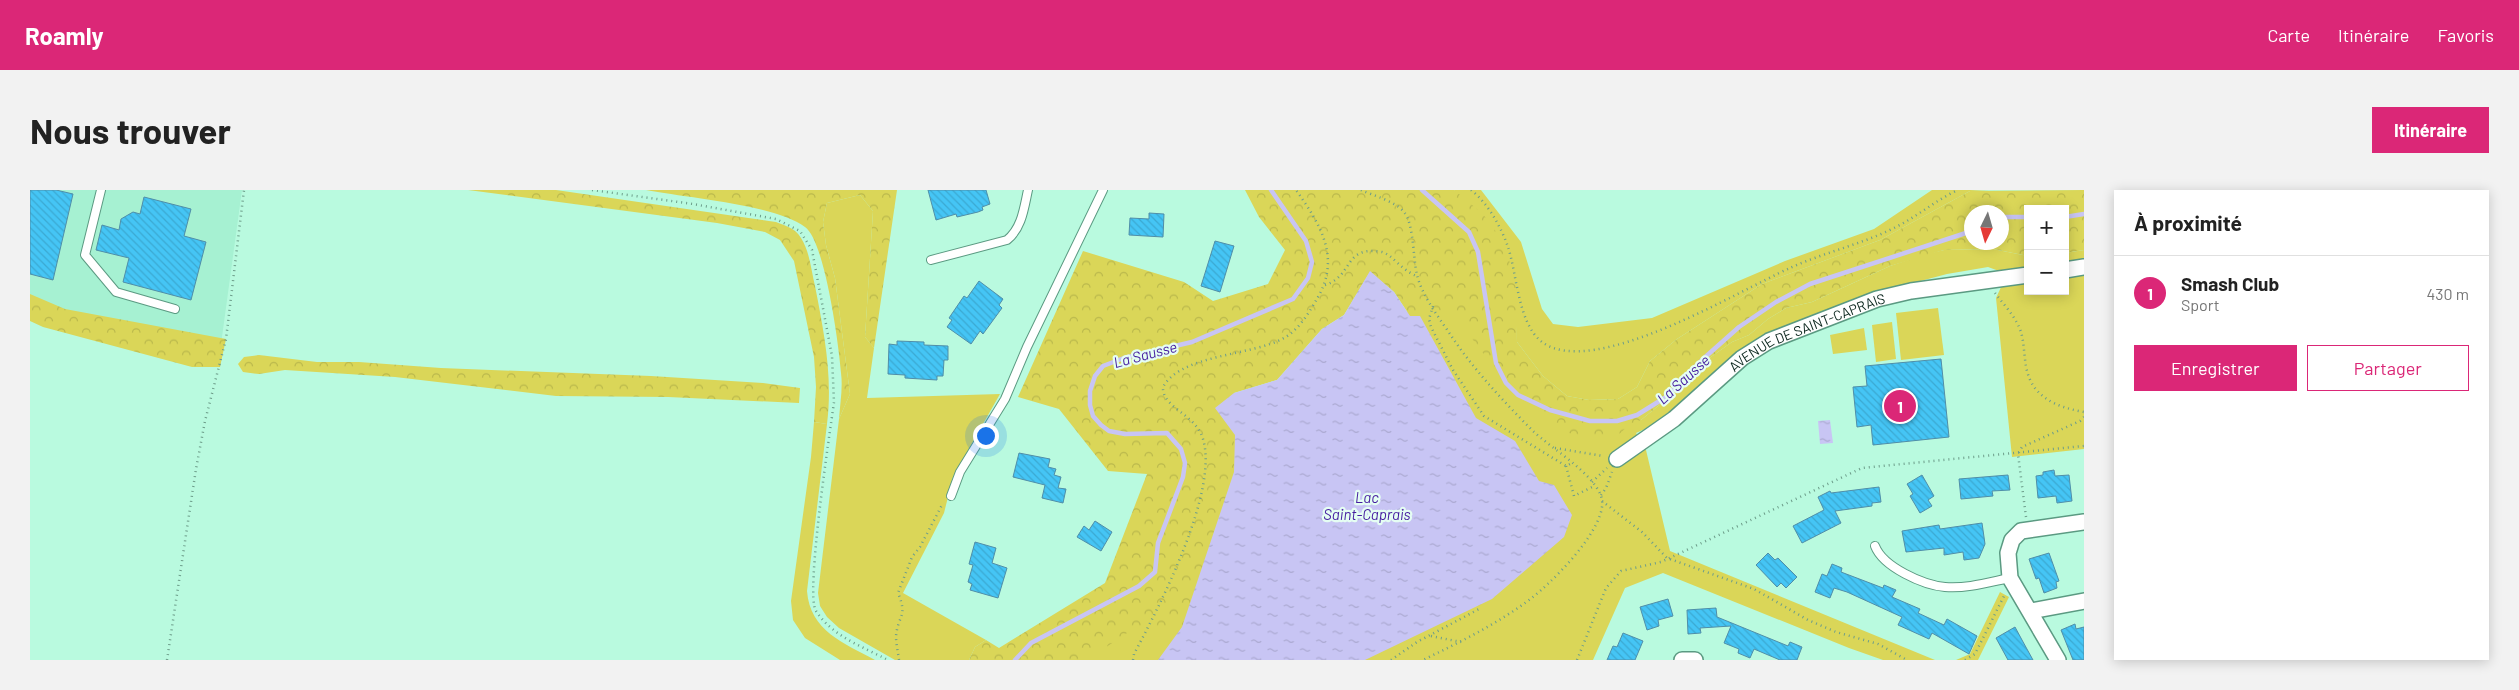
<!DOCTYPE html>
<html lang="fr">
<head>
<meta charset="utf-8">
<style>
  :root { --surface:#fff; --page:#f2f2f2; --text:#222; --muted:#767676; --line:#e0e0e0; --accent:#db2777 }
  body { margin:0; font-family:Barlow,sans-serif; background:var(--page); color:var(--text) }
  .controls { position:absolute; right:15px; top:15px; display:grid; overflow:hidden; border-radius:0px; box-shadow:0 2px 12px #0003 }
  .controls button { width:45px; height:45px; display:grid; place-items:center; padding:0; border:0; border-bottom:1px solid var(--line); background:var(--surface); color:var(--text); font:25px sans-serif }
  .compass { position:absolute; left:1934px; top:15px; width:45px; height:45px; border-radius:50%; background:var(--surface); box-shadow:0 2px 12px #0003; rotate:185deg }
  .you { position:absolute; left:955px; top:245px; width:18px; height:18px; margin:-12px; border:4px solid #fff; border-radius:50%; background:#1a73e8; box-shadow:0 0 0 8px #1a73e833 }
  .badge { display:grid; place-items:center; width:32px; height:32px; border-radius:50%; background:var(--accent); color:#fff; font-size:16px; font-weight:700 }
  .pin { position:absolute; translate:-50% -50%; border:2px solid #fff; box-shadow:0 1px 5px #0006 }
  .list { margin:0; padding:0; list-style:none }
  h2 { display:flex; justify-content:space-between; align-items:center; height:65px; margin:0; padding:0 20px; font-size:21px }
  h2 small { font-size:16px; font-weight:400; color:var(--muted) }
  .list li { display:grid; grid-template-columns:32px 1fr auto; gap:15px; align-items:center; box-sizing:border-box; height:75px; padding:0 20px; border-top:1px solid var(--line) }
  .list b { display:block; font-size:19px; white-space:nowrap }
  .list p { margin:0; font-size:16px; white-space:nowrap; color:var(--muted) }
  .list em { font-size:16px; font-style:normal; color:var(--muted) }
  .actions { display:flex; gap:10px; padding:15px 20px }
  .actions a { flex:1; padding:11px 0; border:1px solid var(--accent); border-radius:0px; text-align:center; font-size:18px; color:var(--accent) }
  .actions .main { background:var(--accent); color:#fff }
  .map { position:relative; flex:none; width:2054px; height:470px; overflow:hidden; border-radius:0px }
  header { display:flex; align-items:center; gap:30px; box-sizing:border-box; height:70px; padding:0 25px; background:var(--accent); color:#fff }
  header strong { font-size:24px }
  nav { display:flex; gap:28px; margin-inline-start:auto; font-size:18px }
  .intro { display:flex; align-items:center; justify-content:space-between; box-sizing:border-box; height:120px; padding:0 30px }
  h1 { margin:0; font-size:35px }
  .button { padding:12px 22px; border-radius:0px; background:var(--accent); color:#fff; font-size:18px; font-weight:700 }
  main { display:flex; gap:30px; padding:0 30px }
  aside { flex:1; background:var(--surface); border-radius:0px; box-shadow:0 2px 12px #0003 }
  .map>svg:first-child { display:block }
  .built { fill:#a6f1d2 }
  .green { fill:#dad658 }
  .forest { fill:url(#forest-crowns); fill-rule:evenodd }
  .water { fill:url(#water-ripples) }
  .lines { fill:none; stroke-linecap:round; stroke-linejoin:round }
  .stream { stroke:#c8c5f4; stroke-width:4.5 }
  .building { fill:url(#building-back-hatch); stroke:#508ea8 }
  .lane-casing { stroke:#5b9a82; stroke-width:10 }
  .street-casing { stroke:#5b9a82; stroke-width:18 }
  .path { stroke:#6d9d8a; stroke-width:2.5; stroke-dasharray:1 4; stroke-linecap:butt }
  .lane { stroke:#fff; stroke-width:8 }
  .street { stroke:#fff; stroke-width:15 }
  .labels { text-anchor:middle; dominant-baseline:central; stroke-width:4.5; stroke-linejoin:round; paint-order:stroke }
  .street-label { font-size:14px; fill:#0d281f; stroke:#e5fef3 }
  .water-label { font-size:15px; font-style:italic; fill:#451ca0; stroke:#e5fef3 }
</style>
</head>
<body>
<header>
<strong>Roamly</strong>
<nav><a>Carte</a><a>Itinéraire</a><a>Favoris</a></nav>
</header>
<div class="intro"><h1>Nous trouver</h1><a class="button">Itinéraire</a></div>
<main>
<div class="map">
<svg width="2054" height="470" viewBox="0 0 2054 470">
  <defs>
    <pattern id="forest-crowns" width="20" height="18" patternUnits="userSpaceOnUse" patternTransform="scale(1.25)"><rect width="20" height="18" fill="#dad658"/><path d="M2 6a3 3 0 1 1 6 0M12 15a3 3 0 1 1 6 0" fill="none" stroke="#bab84c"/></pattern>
    <pattern id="water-ripples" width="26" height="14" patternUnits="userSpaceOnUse" patternTransform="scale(1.25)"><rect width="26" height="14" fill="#c8c5f4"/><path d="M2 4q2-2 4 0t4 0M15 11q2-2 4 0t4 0" fill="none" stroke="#aba9d1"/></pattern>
    <pattern id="building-back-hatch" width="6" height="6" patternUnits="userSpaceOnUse" patternTransform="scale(1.25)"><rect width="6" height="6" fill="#45c5f5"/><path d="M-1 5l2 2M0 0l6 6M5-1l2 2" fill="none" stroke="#3ba9d2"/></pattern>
  </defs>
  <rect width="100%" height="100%" fill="#b9fadf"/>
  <polygon class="built" points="0,0 212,0 189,169 0,112"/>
  <g class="green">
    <polygon points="1424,0 1451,0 1491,52 1512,119 1523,134 1548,137 1622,128 1755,71 1844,39 1902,0 1959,0 1940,1 1850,50 1732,94 1647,149 1620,171 1607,197 1588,209 1559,210 1537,206 1513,186 1487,152 1486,136"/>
    <polygon points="830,5 843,21 835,147 844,158 837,208 970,204 923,287 914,323 873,403 956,450 945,457 939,470 865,470 809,438 797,427 790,416 788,403 809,229 820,204 805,88 796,55 793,32 797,13"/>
    <polygon points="1963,59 1998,66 1998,77 1969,81 1958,77 1917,84 1879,94 1727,154 1631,232 1606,243 1616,260 1640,361 1905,470 1853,470 1819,458 1633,383 1595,398 1563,470 998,470 1064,427 1159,258 1437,85 1544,235 1611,230 1649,199 1660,182 1702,152 1719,145 1738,129 1756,118 1782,112 1860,76 1893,65 1914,60"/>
    <polygon points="2054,60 2054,69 2035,72 2035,63"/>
    <polygon points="2054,84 2054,259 1982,267 1966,108 1972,95 1998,92 1998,101 2035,101 2035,87"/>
    <polygon points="1908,118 1914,165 1871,170 1866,123"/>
    <polygon points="1862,132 1866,169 1846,172 1842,135"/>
    <polygon points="1834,138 1837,160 1803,164 1800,145"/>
    <path d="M784,232l13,2 -20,167c3,40 37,52 68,69h-35l-35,-22 -12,-18 -2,-19 20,-144z"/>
    <polygon points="1970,402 1979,407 1948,470 1926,470 1940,464"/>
  </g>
  <g class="forest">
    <path d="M438,0h88l220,32c10,4 19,6 25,16 9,14 10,32 14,48 9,46 18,91 12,138l-13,-2 2,-35 -2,-30 -20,-96 -14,-21 -15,-8 -48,-9z"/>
    <path d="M616,0h251l-23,158 -9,-11 8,-126 -13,-16 -33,8 -4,19 3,23 9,33 15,116 -11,25c1,-15 4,-31 2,-46 -2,-27 -16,-132 -36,-146 -32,-23 -118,-29 -159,-37z"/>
    <path d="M1215,0h209l29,24 22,30 11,43 1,55 26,34 24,20 22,4 29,-1 19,-12 13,-26 27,-22 85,-55 118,-44 90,-49 114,-1v60l-19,3v-44h-37v47l-35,-7 -49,1 -54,16 -78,36 -26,6 -18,11 -19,16 -17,7 -42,30 -11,17 -38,31 -13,6 -11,10 -25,2 -28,-6 -21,-11 -51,-56 -34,-45 -4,-12 -44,8 -16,-24 -24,-20 -26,43 -22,14 -45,51 -43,13v79l-52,155 -49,2 -46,31h-118l6,-13 11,-7 13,8 106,-65 42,-109 -39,-3 -49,-62 -41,-12 65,-146 101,31 29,19 55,-17 17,-34 -26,-33zM1942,22h30v30h-30z"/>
    <polygon points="0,104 35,119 196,149 190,177 162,177 13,137 0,131"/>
    <polygon points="229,165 287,172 329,172 411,178 621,186 733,193 770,198 769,213 638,207 526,206 365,187 255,180 229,184 213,182 208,174 214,167"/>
  </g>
  <g class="water">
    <polygon points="1340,81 1364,102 1380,126 1390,126 1446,228 1485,251 1509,291 1524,295 1542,325 1534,347 1462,409 1335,470 1128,470 1152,437 1204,282 1205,245 1185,218 1204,203 1247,190 1292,139 1314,125"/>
    <polygon points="1800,230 1803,253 1790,254 1788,231"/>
  </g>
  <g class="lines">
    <g class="stream">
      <polyline points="1392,0 1439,42 1448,62 1466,173 1476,193 1488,205 1520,220 1560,231 1587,231 1607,225 1636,207 1673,169 1709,137 1746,112 1780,94 1942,41"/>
      <polyline points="1972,27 1998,27"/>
      <polyline points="2035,27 2054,24"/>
      <polyline points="985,470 1001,453 1109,396 1125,382 1128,353 1153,287 1155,273 1151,259 1137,243 1095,244 1079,241 1071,235 1063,226 1060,215 1060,201 1065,186 1073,176 1094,168 1162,152 1263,109 1278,88 1282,72 1276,51 1241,0"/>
    </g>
  </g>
  <g class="building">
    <polygon points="0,0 26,0 43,4 23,90 0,84"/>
    <polygon points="898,0 956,0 960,14 952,17 953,20 948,22 927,27 926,24 906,30"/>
    <polygon points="114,7 161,19 154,46 176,52 161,110 93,92 99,68 66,60 72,35 89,40 91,29 103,22 110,24"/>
    <polygon points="1119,23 1134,24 1133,47 1099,45 1100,28 1119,29"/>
    <polygon points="1185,51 1204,56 1190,102 1171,96"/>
    <polygon points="949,91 973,109 969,115 972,118 953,144 950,141 941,154 917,137 922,130 919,128 934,106 937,108"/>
    <polygon points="867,151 894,152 894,155 918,156 918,170 914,170 913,186 907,186 907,190 875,188 875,185 858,184 859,154 867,155"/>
    <polygon points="1911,169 1919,247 1843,255 1841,235 1827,237 1823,197 1837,196 1835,176"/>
    <polygon points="989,263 1020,269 1018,277 1026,279 1024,285 1031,287 1028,298 1036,299 1033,313 1012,308 1015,295 983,287"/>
    <polygon points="2024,280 2025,286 2039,285 2042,311 2027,313 2026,306 2008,308 2006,286 2013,285 2013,282"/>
    <polygon points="1892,285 1904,306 1898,310 1902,316 1890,323 1880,306 1883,304 1877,294"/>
    <polygon points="1978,285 1980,300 1962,301 1963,306 1931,309 1929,289"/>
    <polygon points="1849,297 1851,312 1842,313 1842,316 1805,321 1811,333 1772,353 1763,336 1794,320 1788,307 1800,301 1801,303"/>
    <polygon points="1065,331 1082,342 1071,361 1047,347 1054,336 1059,340"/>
    <polygon points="1952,333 1955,354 1949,368 1934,370 1933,362 1914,365 1914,358 1876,362 1872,341 1909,335 1910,339"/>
    <polygon points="945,352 966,358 962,373 977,378 968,408 940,400 942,394 938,392 943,375 939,374"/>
    <polygon points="1738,363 1745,370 1748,368 1767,387 1756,398 1751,393 1747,397 1726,375"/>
    <polygon points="2019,363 2029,391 2026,392 2027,398 2014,403 2009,388 2006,389 1999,369"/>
    <polygon points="1802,374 1812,378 1811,382 1853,398 1854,395 1866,400 1862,407 1890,419 1888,423 1914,435 1917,429 1947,446 1939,464 1902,443 1899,449 1868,435 1872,427 1817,402 1804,398 1800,408 1785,402 1792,384 1797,386"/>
    <polygon points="1638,409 1643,426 1628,430 1629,436 1617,440 1610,417"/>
    <polygon points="1686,418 1687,427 1758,456 1760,452 1772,457 1767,470 1750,470 1724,459 1720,468 1708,463 1709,459 1694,453 1701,436 1670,438 1671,443 1658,444 1657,420"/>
    <polygon points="2045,434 2046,439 2054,437 2054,470 2043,470 2031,440"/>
    <polygon points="1985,437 1992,450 2003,470 1978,470 1966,448"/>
    <polygon points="1593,443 1613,451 1605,470 1577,470 1583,456 1587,457"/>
  </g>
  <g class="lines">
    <g class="lane-casing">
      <g id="lane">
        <polyline points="71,0 55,65 86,102 145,119"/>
        <path d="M901,70l76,-20c15,-12 17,-32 21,-50"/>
        <polyline points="921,306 930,282 975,209 997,157 1073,0"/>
        <path d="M1845,356c8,21 48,39 70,41 21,2 45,-5 65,-9"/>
      </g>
    </g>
    <g class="street-casing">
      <g id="street">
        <polyline points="2035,80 2054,77"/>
        <path id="s1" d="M1587,269l57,-40 68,-61 27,-17 108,-42 34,-8 117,-16"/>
        <polyline points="2001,421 2054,411"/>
        <polyline points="1652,470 1665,470"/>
        <polyline points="2028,470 1980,388 1978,363 1982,350 1991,341 2054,332"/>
      </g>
    </g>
    <g class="path">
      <path d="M562,0l101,14 83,15 24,12 12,19 20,106 2,46c-4,30 -29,193 -18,209 16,25 47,36 72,49"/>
      <path d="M1331,0c13,6 34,11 43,22 10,12 9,47 13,63 5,21 23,44 35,62 23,34 52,65 81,94 19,18 59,41 68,65 11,29 -54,92 -76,107 -32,23 -67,40 -102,57"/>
      <path d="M1441,0c17,13 30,37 37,57 9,27 10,77 34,95 51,38 196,-51 248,-74 35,-16 73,-24 106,-41 22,-11 40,-27 62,-37"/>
      <path d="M1295,95c29,-9 18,-40 57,-33 11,3 20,19 35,24"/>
      <path d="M1965,103c9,12 21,24 26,39 3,10 3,23 5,34 5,31 30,41 58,46"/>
      <polyline points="1403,116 1399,129 1401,137 1423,180 1454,226 1536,276 1542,273"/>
      <polyline points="1525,258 1573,266"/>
      <polyline points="1536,276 1544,306 1564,296"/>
      <polyline points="1562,292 1577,278"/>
      <polyline points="1571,305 1576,298 1582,282"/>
      <polyline points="1572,311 1612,342 1637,368 1724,399 1778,430 1806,442 1848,454 1877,470"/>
      <polyline points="1996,327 1988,264 1992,257 2050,231 2054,227"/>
      <polyline points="1401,446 1431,452"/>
      <polyline points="137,470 166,279 175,231 196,149 214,0"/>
      <path d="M869,470c-1,-8 -3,-16 -3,-24 2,-21 12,-19 2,-43l14,-36 8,-10 23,-44"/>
      <path d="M1103,470l1,-6c25,-47 85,-162 69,-215 -7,-25 -41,-31 -40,-52 18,-33 89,-31 121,-49 15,-8 26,-27 34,-41 23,-40 2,-73 -22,-107"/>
      <polyline points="1361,470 1387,452 1451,418"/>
      <polyline points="1547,470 1576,398 1591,381 1631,372 1832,278 2054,256"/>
      <polyline points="1935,470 1945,464 1974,406"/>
    </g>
    <use href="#lane" class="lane"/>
    <use href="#street" class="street"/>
  </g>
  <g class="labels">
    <g class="street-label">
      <text stroke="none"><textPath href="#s1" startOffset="231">AVENUE DE SAINT-CAPRAIS</textPath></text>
    </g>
    <g class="water-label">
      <text transform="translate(1115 164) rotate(-15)">La Sausse</text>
      <text transform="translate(1653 189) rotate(-42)">La Sausse</text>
      <text x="1337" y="307">Lac<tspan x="1337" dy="17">Saint-Caprais</tspan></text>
    </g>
  </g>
</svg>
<div class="controls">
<button>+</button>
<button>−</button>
</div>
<svg class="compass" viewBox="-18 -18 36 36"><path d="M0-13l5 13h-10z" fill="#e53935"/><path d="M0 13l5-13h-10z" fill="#767676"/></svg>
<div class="you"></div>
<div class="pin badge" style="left:1870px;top:216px">1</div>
</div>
<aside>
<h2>À proximité<small></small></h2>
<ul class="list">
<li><span class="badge">1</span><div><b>Smash Club</b><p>Sport</p></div><em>430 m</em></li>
</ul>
<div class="actions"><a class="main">Enregistrer</a><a>Partager</a></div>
</aside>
</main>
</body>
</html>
